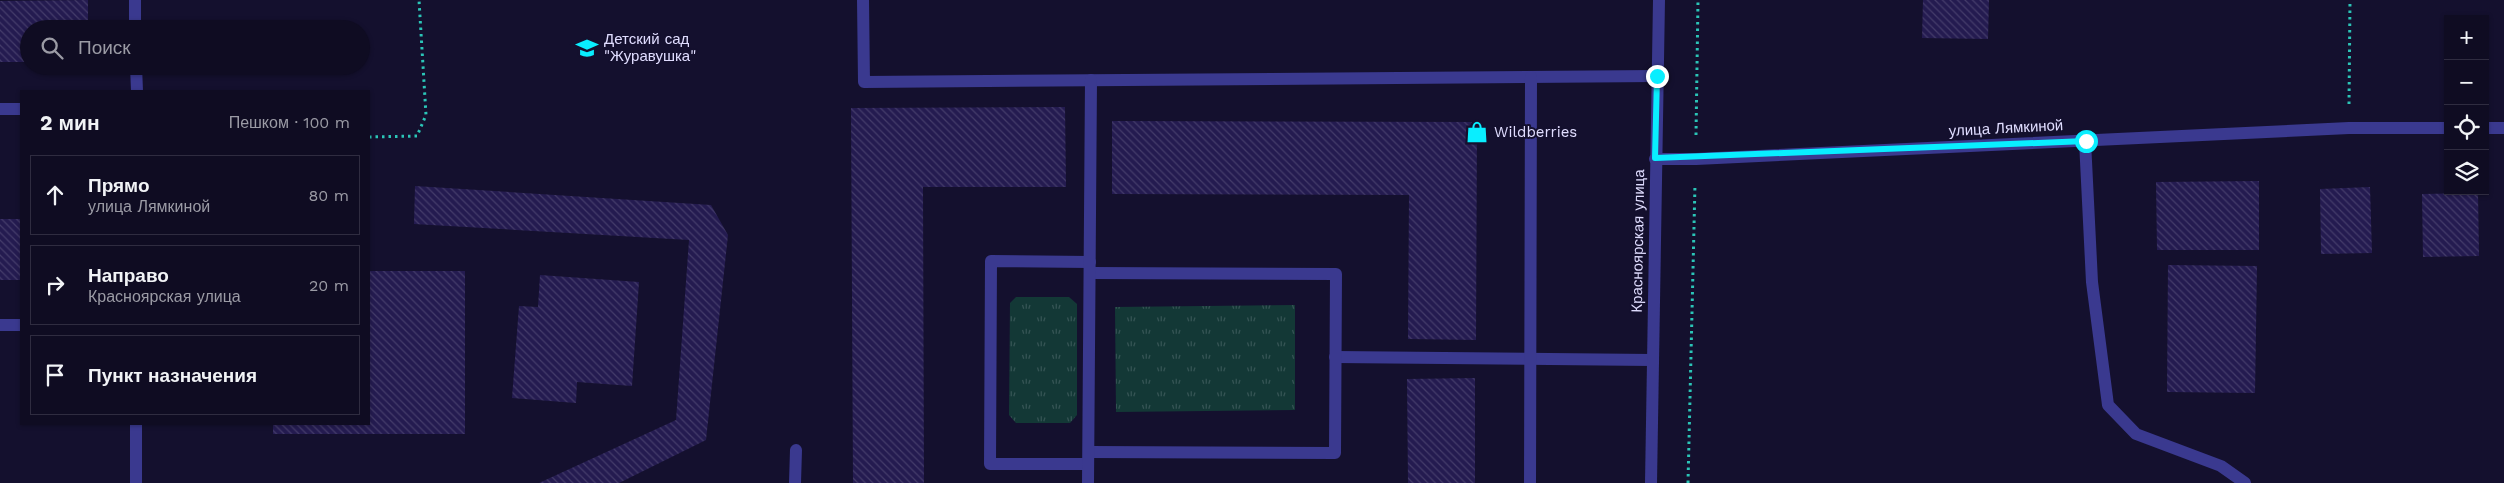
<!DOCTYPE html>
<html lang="ru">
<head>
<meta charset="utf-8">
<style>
  :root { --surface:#0f0c22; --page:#18152a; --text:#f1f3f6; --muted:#9b9ba5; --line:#2f2c40 }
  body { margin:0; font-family:"Work Sans",sans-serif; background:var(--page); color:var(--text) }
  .controls { position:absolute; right:15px; top:15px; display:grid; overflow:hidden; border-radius:0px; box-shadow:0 1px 4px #0004 }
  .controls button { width:45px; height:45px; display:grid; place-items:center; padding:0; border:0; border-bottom:1px solid var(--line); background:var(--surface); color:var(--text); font:25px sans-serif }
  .stop { position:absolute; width:15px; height:15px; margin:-11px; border:4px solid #09eeff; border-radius:50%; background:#fff }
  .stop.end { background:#09eeff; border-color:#fff; box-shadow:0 1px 5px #0008 }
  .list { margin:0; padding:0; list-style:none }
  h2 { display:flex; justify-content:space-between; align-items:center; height:65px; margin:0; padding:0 20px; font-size:21px }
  h2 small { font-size:16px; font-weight:400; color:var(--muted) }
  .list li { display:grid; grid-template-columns:32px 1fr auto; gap:15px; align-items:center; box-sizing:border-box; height:80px; margin:0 10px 10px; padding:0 10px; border:1px solid var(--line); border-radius:0px }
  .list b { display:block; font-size:19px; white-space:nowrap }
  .list p { margin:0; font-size:16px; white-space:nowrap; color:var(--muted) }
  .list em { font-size:16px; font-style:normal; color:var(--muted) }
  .icon { flex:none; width:28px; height:28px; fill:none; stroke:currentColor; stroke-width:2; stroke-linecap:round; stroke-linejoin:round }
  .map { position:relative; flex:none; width:2504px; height:483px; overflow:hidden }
  .search { position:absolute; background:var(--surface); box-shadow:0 1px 4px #0004; left:20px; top:20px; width:350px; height:55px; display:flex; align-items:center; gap:12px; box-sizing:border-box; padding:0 18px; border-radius:28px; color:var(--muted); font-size:19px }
  .panel { position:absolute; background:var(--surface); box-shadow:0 1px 4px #0004; left:20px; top:90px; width:350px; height:335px; border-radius:0px }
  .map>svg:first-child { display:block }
  .park { fill:url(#park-tufts) }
  .building { fill:url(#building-back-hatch) }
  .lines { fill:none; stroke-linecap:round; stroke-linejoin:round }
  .path { stroke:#2bc5b7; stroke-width:3; stroke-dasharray:2.5 4; stroke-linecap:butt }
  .lane { stroke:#3a398f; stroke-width:12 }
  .street { stroke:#3a398f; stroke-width:12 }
  .route { stroke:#09eeff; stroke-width:6 }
  .labels { text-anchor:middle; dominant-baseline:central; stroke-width:4; stroke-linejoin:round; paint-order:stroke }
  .poi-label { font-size:15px; fill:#e0ddff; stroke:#14102e; text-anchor:start }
  .street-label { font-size:15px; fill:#e0ddff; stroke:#14102e }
</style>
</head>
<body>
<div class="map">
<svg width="2504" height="483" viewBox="0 0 2504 483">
  <defs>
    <pattern id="park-tufts" width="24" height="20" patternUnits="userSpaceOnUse" patternTransform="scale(1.25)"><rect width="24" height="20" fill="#133836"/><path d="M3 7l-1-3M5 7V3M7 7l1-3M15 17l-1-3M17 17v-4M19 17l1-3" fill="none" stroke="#355454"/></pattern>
    <pattern id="building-back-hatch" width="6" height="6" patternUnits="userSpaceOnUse" patternTransform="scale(1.25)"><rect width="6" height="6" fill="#241b50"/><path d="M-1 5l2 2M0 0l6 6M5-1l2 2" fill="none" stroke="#443c6a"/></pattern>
  </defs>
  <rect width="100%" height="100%" fill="#14102e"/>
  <g class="park">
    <polygon points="1016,297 1069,297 1077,304 1077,415 1070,423 1016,423 1009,415 1010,303"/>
    <polygon points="1295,305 1295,410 1116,412 1115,307"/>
  </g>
  <g class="building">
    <polygon points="88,0 88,29 29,29 29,62 0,62 0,1"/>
    <polygon points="1923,0 1989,0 1988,39 1922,38"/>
    <polygon points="1065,107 1066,187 923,187 924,483 853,483 851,108"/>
    <polygon points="1112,121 1477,122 1476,340 1408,339 1409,195 1112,194"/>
    <polygon points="2259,181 2259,250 2157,250 2156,182"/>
    <polygon points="415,186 711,205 728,235 706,440 619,483 539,483 676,420 689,240 414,224"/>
    <polygon points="2370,187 2372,253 2321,254 2320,189"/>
    <polygon points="2478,193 2479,256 2423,257 2422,194"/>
    <rect x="0" y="219" width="21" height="61"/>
    <polygon points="2168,265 2257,266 2255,393 2167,392"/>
    <polygon points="369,271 465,271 465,434 273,434 273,424 369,424"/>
    <polygon points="540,275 639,282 632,386 577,382 576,403 512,398 519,306 538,307"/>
    <polygon points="1475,378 1475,483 1408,483 1407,379"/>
  </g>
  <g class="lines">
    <g class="path">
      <polyline points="2349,104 2350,0"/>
      <polyline points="1696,135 1698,0"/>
      <polyline points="369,137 417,136 426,115 419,0"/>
      <polyline points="1688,483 1695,184"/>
    </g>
    <g class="lane">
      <polyline points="863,0 864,82 1657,76"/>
      <polyline points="0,109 21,109"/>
      <polyline points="2085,141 2092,282 2108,405 2136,434 2221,466 2245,483"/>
      <polyline points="0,325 21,325"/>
      <polyline points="1335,357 1652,360"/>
      <polyline points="1089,452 1335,453 1336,274 1090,273"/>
      <polyline points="1088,464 990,464 991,261 1090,262"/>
      <polyline points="795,483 796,450"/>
      <polyline points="1088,483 1091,80"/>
      <polyline points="1530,483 1531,77"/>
    </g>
    <g class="street">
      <polyline points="135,0 135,29"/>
      <polyline points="136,66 137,91"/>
      <polyline points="2485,128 2504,128"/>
      <polyline points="1655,159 1696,159 2349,128 2448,128"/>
      <polyline points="136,424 136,483"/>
      <polyline points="1651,483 1659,0"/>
    </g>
  </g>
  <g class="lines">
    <polyline class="route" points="1657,76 1655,158 2086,141"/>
  </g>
  <defs>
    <g id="school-bare" transform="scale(1.725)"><path d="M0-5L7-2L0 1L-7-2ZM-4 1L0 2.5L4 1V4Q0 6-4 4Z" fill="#09eeff" stroke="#14102e" stroke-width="2.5" paint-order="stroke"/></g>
    <g id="shop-bare" transform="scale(1.725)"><path d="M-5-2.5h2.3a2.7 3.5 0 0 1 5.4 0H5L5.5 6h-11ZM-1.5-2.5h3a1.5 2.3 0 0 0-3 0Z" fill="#09eeff" stroke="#14102e" stroke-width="2.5" paint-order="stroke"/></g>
  </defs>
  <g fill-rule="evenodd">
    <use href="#school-bare" x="587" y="48"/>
    <use href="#shop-bare" x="1477" y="132"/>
  </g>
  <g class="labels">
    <g class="poi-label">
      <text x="604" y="39">Детский сад<tspan x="604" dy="17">"Журавушка"</tspan></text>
      <text x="1494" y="132">Wildberries</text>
    </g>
    <g class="street-label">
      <text transform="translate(2006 128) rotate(-3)">улица Лямкиной</text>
      <text transform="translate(1638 241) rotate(-89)">Красноярская улица</text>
    </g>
  </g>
</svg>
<div class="controls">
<button>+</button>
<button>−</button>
<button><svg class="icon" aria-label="locate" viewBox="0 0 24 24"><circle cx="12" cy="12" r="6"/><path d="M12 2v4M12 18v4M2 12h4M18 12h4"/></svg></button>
<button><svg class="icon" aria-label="layers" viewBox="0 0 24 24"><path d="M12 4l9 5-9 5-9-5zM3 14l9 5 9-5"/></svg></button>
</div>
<div class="stop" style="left:2086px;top:141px"></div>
<div class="stop end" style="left:1657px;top:76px"></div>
<div class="search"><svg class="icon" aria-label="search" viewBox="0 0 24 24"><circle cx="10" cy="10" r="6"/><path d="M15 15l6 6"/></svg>Поиск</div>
<section class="panel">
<h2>2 мин<small>Пешком · 100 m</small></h2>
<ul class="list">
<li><svg class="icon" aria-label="ahead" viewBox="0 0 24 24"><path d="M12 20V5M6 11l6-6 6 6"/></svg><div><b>Прямо</b><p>улица Лямкиной</p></div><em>80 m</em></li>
<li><svg class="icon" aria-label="right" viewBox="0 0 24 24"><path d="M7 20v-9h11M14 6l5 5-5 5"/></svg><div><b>Направо</b><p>Красноярская улица</p></div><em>20 m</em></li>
<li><svg class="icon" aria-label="arrive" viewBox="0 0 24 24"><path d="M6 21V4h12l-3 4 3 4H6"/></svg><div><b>Пункт назначения</b></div></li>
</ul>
</section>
</div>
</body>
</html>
